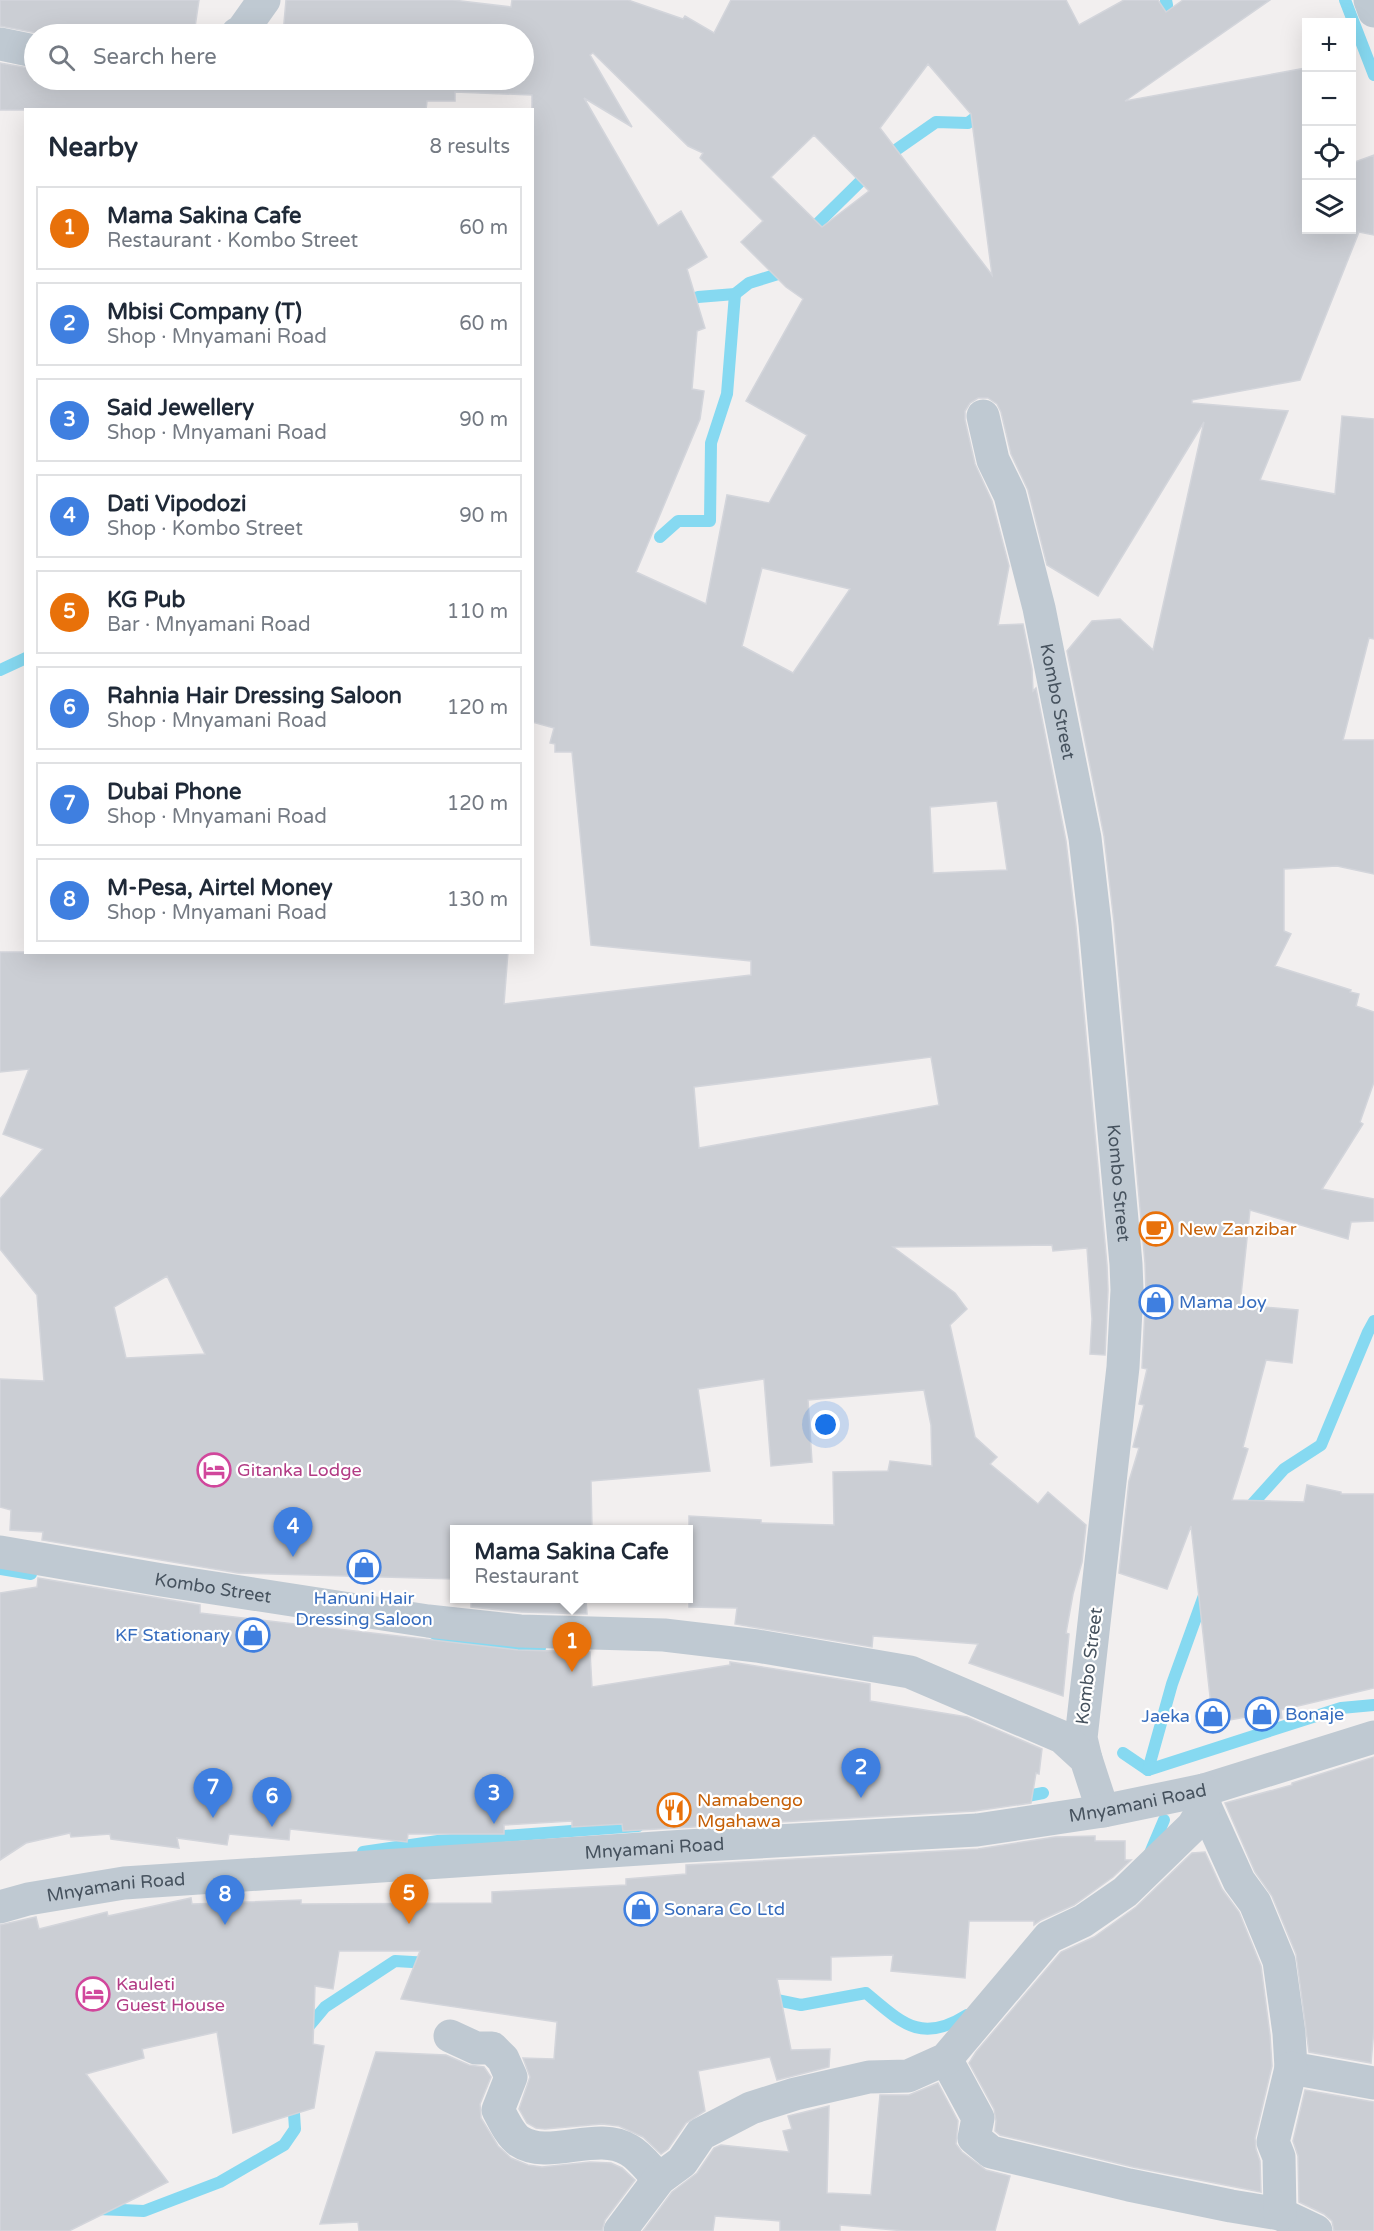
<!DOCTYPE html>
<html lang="en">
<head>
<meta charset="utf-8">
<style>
  :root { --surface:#fff; --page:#f6f6f7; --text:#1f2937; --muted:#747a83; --line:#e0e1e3; --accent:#0f6bec }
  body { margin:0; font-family:"Varela Round",sans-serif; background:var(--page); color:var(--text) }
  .controls { position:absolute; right:18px; top:18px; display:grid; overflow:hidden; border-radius:0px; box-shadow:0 6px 24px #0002 }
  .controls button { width:54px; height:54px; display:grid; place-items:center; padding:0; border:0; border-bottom:2px solid var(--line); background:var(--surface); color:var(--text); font:30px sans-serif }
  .you { position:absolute; left:826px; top:1425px; width:21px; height:21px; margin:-15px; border:4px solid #fff; border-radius:50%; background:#1a73e8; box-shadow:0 0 0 9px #1a73e833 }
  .badge { display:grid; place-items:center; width:39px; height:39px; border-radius:50%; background:var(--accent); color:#fff; font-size:20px; font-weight:700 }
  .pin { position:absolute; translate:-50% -50px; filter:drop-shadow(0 2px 3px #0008) }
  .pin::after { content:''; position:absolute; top:32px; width:21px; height:18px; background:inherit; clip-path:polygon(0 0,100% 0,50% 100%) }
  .popup { position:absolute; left:450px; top:1525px; width:243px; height:78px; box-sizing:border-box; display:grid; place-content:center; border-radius:0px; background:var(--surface); filter:drop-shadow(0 2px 4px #0005); font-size:20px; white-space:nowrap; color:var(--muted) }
  .popup b { font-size:22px; color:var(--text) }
  .popup::after { content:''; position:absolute; left:50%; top:100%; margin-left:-12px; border:12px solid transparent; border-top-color:var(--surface) }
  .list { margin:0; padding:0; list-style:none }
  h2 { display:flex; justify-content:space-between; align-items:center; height:78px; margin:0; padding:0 24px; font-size:26px }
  h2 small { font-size:20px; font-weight:400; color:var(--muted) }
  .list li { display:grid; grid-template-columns:39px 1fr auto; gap:18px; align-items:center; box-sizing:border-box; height:84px; margin:0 12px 12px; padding:0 12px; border:2px solid var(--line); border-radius:0px }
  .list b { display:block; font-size:22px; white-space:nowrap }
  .list p { margin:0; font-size:20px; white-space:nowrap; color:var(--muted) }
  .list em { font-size:20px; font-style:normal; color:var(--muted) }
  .icon { flex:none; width:33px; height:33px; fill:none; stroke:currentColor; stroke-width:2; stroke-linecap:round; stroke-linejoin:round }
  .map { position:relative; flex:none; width:1374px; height:2231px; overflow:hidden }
  .search { position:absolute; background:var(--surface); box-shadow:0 6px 24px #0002; left:24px; top:24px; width:510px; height:66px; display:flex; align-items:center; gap:15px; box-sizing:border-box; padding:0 21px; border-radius:33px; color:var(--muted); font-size:22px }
  .panel { position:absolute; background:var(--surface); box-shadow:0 6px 24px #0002; left:24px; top:108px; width:510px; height:846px; border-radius:0px }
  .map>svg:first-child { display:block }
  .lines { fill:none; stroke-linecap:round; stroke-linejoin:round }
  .stream { stroke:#86d9f1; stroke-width:12 }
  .building { fill:#cbced4; stroke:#d3d5db; stroke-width:1.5; fill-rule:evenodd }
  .minor { stroke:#bfc9d2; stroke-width:33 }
  .labels { text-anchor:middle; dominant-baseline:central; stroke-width:4.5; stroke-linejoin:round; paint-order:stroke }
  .street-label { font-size:18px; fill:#46525e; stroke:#fff }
  .food-label { font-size:18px; fill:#c56008; stroke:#fff; text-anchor:start }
  .shop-label { font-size:18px; fill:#366cbe; stroke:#fff; text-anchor:start }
  .hotel-label { font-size:18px; fill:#b23c85; stroke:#fff; text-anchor:start }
</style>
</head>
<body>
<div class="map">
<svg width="1374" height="2231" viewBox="0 0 1374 2231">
  <rect width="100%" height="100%" fill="#f2efef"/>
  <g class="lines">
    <g class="stream">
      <polyline points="1345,0 1374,75"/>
      <polyline points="1148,13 1167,5 1166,0"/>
      <polyline points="883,159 936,122 968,123 985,110"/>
      <polyline points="806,235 871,171"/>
      <polyline points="682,303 698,297 735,294 749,283 778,274 784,266"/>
      <polyline points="660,537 678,521 710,521 711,443 727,394 735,294"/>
      <polyline points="0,670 26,658"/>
      <polyline points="1246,1511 1284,1469 1321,1445 1368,1332 1374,1321"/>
      <polyline points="0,1569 31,1574"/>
      <polyline points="432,1632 449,1642 470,1646 540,1648"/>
      <polyline points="1123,1753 1148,1770"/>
      <polyline points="1148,1770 1172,1684 1206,1590"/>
      <polyline points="1148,1770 1341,1708 1374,1705"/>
      <polyline points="1017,1798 1043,1793"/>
      <polyline points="363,1852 438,1841 638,1826"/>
      <polyline points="1150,1853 1164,1820"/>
      <path d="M767,1998l34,7 65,-12c36,30 55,51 101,22"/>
      <polyline points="304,2032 325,2007 395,1961 430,1963"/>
      <polyline points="98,2209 144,2211 220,2182 284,2145 295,2129 293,2098"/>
    </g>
  </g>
  <g class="building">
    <polygon points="0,0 199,0 194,34 42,34 0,26"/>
    <path d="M286,0h167l58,7 1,-7h116l55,19 2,-3 29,17 17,-33h335l13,25 45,-25h34l8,12 17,-12h87l-145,101 181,-33v162h46v-67l22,-8v80l-15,-3 -59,148 -108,20v3l96,8 -28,69 75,14 7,-78 32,3v220l-5,-1 -26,102h31v134l-37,-8 -53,3v62l7,3 -16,32 76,24 -1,2 9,2 -3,12 18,6v70l-14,40 3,2 -41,65 52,10v22l-23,1 -3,17 -98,-29 -10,95 58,5 -6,53 -26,-3 -23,87 5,2 -16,51 72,2 3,-17 34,7v2h33v194l-93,22 1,8 -29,7 -2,-9 -38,7 -22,-197 -24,63 -48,-16 10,-92 10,-33 -6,-1 11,-42 -5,-1 8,-35 -5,-1 4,-77 -1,-28 -31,-341 -10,-86 -37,-185 25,-30 28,-2 33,31 51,-228 -106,174 -51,-31 -19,-75 -17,-36 -10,-42 -4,-8 -9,-6h-10l-8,5 -5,8v9l10,44 17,37 17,65 -11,59 25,-1 9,45 1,22 3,-3 30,153 10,85 31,339 1,25 -3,65 -15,-1 2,-35 -5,-71 -34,3 -1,-6 -159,2 62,46 12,16 -17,16 25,112 22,20 -7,7 48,40 10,-12 38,33 -4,37 -9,32 -7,39 3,1 -6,62 -94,-33 9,-19 -105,-8 -1,11 -137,-23 2,-16 -48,-1v-91l72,4v3l73,2 -1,-53 55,-1 2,-10 42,5 -1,-41 -7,-35 -116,10 4,62 -41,4 -7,-87 -66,10 12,82 -119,10 1,47 -15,2h-122v49l-217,-6 -196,-33 1,-8 -33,-2 1,-20 -11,-3v-128l44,2 -7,-86 -37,-46v-50l43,-50 -40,-15 26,-65 -29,3v-120h508l-4,52 247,-29v-14l-160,-16 -19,-193h-17v-8l-5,-1 4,-15 -22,-6v-627l-77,-3v9h-28l-1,9h-426v-47l34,6v11h490v-46h-241zM593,53l95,93 15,7 -3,5 63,63 -22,21 45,45 17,12 -57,102 61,34 -38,68 -42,-8 -21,109 -70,-32 64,-153 4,-28 -12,-2 5,-58 8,-3 -18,-59 20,-12 -26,-46 -23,15 -74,-128 48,29 -42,-72zM928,64l43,50 21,161 -112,-147zM814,135l55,56 -47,36 -51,-50zM762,568l88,21 -57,84 -51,-27zM997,801l10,69 -74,3 -3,-66zM931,1057l8,48 -240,43 -5,-61zM167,1276l38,78 -79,4 -12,-51z"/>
    <polygon points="38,1578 200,1605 200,1613 518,1650 590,1652 592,1687 730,1665 730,1662 870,1684 870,1701 967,1717 1042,1749 1039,1774 1036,1773 1031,1803 975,1811 623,1831 622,1824 572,1827 572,1821 504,1825 504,1834 408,1834 407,1842 290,1829 289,1840 229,1834 227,1845 177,1838 179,1848 111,1839 110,1834 71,1837 70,1833 26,1843 0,1860 0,1593 37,1587"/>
    <polygon points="471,1599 586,1599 587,1614 521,1612 471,1607"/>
    <polygon points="1374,1757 1374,2029 1371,2063 1309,2052 1296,1954 1272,1896 1255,1872 1225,1803 1292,1785 1292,1783"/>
    <polygon points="1095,1836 1095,1841 1125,1841 1125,1860 1131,1860 1113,1877 1074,1905 1041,1920 1034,1925 1034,1921 969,1921 965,1978 891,1971 893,1955 831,1957 831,1980 777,1979 791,2050 830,2049 829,2067 777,2080 770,2057 698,2071 705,2111 686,2123 668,2149 661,2154 643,2137 619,2126 602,2124 545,2129 536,2128 527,2123 519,2109 530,2077 523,2058 554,2059 557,2022 401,1999 420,1951 339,1951 333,1989 315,1986 313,2044 324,2046 314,2108 233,2133 217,2032 142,2049 144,2058 86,2074 168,2182 69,2231 0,2231 0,1925 36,1917 39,1929 107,1912 108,1916 191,1898 192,1904 301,1900 301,1904 492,1903 492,1892 626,1885 626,1879 686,1874 686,1865 978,1849 1055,1837"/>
    <polygon points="1205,1852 1222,1889 1239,1912 1261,1966 1270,2035 1272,2066 1255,2138 1256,2149 1260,2161 1261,2192 1133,2167 1000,2135 995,2131 996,2121 994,2109 969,2063 976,2052 1061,1952 1094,1937 1136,1907 1192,1853"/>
    <polygon points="376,2052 446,2055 469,2065 484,2067 491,2077 480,2104 481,2118 498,2146 511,2158 528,2165 542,2167 590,2162 611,2163 622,2168 635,2180 605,2220 602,2231 359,2231 358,2222 320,2224"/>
    <polygon points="938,2083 958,2121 956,2144 962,2152 986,2170 1010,2176 995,2231 905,2231 840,2225 840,2231 780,2231 780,2221 715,2216 713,2231 643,2231 672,2192 697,2173 714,2148 721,2145 789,2152 783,2131 792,2129 788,2116 829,2106 827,2193 871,2195 880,2095 909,2095"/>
    <polygon points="1305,2090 1374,2102 1374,2231 1334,2231 1332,2221 1324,2214 1299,2202 1298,2156 1293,2141"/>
  </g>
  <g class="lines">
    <g class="minor">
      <polyline points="1370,0 1374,11"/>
      <polyline points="237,34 242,31 264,0"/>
      <polyline points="0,44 34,51"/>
      <path id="s1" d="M983,416l10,44 17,35 29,113 46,230 10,86 31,340 1,26 -4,77 -42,371 5,21"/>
      <path id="s2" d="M0,1552l162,28 266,41 92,10 144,4 93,11 153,26 152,65 24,22 17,52"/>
      <polyline points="1205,1806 1239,1881 1255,1903 1279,1961 1289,2033 1291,2068 1374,2083"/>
      <path id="s3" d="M0,1907l28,-8 96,-16 562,-37 291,-16 126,-19 101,-21 170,-53"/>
      <path d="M450,2036l26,12h16l11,11 8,18 -13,33c5,9 12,25 21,31 30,20 78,-11 110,9 11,6 21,20 30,29"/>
      <polyline points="946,2059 978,2118 974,2138 991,2152 1129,2185 1231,2206 1280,2214 1316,2231"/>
      <polyline points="1280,2214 1279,2157 1273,2142 1291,2068"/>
      <polyline points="620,2231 659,2179 682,2162 701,2134 751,2108 795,2094 869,2077 908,2076 946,2059 1049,1937 1083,1921 1125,1892 1193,1826 1205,1806 1204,1790"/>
    </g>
  </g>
  <defs>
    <g id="cafe-ring" transform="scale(1.725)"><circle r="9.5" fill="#fff" stroke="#e8710a" stroke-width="1.5"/><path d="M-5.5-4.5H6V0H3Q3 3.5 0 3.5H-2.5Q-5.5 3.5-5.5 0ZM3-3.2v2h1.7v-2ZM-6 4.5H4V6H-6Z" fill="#e8710a"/></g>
    <g id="shop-ring" transform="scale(1.725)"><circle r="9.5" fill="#fff" stroke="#3f7fe0" stroke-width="1.5"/><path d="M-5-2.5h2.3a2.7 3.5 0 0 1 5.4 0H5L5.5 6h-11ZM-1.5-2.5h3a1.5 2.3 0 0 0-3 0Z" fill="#3f7fe0"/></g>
    <g id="hotel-ring" transform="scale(1.725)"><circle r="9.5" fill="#fff" stroke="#d1479c" stroke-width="1.5"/><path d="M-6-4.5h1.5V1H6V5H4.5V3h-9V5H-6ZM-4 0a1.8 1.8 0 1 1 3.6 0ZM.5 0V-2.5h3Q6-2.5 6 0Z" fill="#d1479c"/></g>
    <g id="restaurant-ring" transform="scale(1.725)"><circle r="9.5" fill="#fff" stroke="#e8710a" stroke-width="1.5"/><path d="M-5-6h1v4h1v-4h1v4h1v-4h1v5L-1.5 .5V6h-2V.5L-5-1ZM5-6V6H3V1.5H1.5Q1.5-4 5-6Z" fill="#e8710a"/></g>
  </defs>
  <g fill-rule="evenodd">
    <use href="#cafe-ring" x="1156" y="1229"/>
    <use href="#shop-ring" x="1156" y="1302"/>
    <use href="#hotel-ring" x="214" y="1470"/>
    <use href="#shop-ring" x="364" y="1567"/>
    <use href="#shop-ring" x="253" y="1635"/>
    <use href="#shop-ring" x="1262" y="1714"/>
    <use href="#shop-ring" x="1213" y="1716"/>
    <use href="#restaurant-ring" x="674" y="1810"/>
    <use href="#shop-ring" x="641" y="1909"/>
    <use href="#hotel-ring" x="93" y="1994"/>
  </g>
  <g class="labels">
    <g class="street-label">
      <text stroke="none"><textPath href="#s1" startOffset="296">Kombo Street</textPath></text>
      <text stroke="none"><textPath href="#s1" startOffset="782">Kombo Street</textPath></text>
      <text stroke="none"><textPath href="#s2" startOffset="216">Kombo Street</textPath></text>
      <text transform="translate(1089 1666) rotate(-83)">Kombo Street</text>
      <text stroke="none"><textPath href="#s3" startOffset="1144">Mnyamani Road</textPath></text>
      <text stroke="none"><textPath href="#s3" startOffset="658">Mnyamani Road</textPath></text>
      <text stroke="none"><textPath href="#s3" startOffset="118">Mnyamani Road</textPath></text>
    </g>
    <g class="food-label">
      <text x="1179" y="1229">New Zanzibar</text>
      <text x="697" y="1800">Namabengo<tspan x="697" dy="21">Mgahawa</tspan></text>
    </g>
    <g class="shop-label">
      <text x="1179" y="1302">Mama Joy</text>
      <text x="364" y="1598" text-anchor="middle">Hanuni Hair<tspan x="364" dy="21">Dressing Saloon</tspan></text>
      <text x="230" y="1635" text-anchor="end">KF Stationary</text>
      <text x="1285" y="1714">Bonaje</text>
      <text x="1190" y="1716" text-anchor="end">Jaeka</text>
      <text x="664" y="1909">Sonara Co Ltd</text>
    </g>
    <g class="hotel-label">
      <text x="237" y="1470">Gitanka Lodge</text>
      <text x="116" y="1984">Kauleti<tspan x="116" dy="21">Guest House</tspan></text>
    </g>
  </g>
</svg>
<div class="controls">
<button>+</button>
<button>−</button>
<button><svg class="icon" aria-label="locate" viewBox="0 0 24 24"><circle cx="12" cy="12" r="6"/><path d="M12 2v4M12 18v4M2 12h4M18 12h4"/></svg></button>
<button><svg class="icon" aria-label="layers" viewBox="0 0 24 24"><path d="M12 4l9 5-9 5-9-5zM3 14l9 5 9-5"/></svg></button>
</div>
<div class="you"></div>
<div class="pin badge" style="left:572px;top:1672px;background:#e8710a">1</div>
<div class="popup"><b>Mama Sakina Cafe</b>Restaurant</div>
<div class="pin badge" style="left:861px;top:1798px;background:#3f7fe0">2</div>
<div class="pin badge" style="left:494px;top:1824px;background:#3f7fe0">3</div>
<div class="pin badge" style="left:293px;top:1557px;background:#3f7fe0">4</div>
<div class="pin badge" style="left:409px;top:1924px;background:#e8710a">5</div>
<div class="pin badge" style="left:272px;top:1827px;background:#3f7fe0">6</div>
<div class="pin badge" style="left:213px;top:1818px;background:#3f7fe0">7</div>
<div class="pin badge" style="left:225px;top:1925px;background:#3f7fe0">8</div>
<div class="search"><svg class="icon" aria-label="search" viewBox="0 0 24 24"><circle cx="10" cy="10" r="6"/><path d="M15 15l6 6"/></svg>Search here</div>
<section class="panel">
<h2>Nearby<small>8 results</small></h2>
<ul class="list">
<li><span class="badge" style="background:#e8710a">1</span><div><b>Mama Sakina Cafe</b><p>Restaurant · Kombo Street</p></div><em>60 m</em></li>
<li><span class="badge" style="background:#3f7fe0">2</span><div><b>Mbisi Company (T)</b><p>Shop · Mnyamani Road</p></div><em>60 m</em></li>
<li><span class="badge" style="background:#3f7fe0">3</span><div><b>Said Jewellery</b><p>Shop · Mnyamani Road</p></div><em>90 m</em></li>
<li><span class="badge" style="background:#3f7fe0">4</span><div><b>Dati Vipodozi</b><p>Shop · Kombo Street</p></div><em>90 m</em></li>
<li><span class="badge" style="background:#e8710a">5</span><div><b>KG Pub</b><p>Bar · Mnyamani Road</p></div><em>110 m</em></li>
<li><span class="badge" style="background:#3f7fe0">6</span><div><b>Rahnia Hair Dressing Saloon</b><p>Shop · Mnyamani Road</p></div><em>120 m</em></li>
<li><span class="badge" style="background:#3f7fe0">7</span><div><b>Dubai Phone</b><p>Shop · Mnyamani Road</p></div><em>120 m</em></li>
<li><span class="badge" style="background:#3f7fe0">8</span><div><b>M-Pesa, Airtel Money</b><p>Shop · Mnyamani Road</p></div><em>130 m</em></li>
</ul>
</section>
</div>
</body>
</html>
